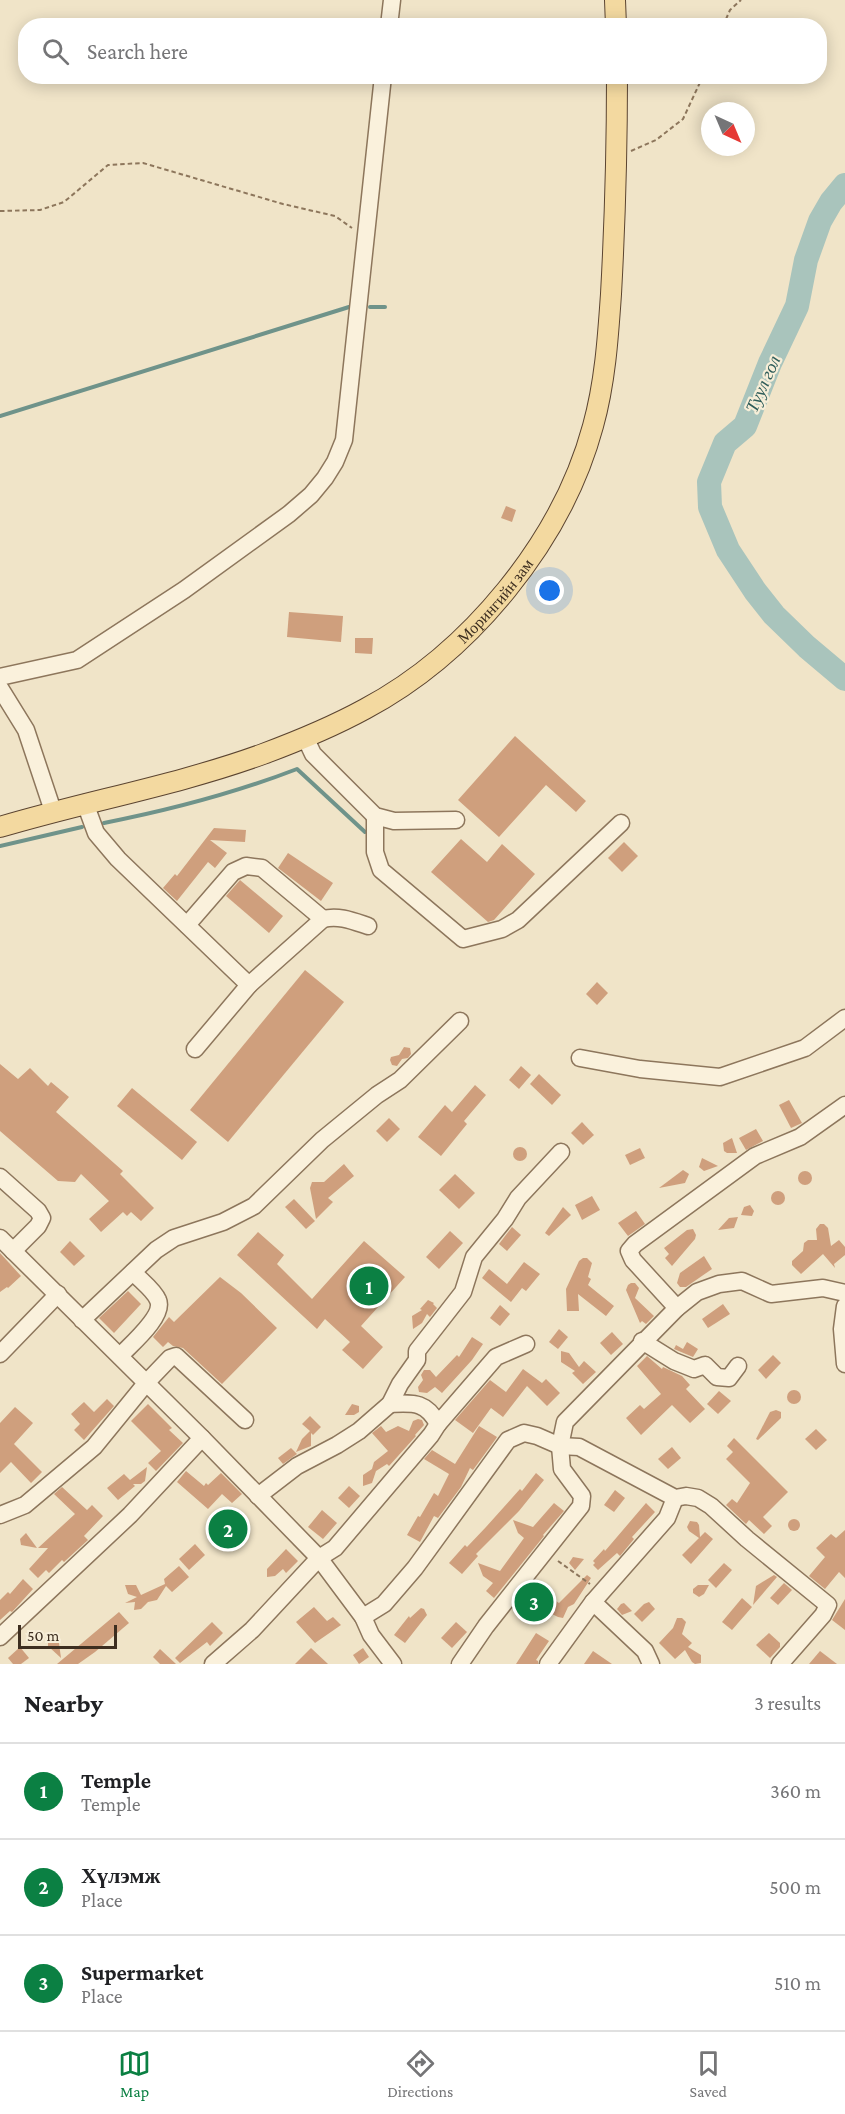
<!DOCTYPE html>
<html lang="en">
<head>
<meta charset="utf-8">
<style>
  :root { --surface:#fff; --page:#f2f2f2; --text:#202124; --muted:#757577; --line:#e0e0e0; --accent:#0b8043 }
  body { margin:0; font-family:"Crimson Pro",serif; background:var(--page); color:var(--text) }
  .compass { position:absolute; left:701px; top:102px; width:54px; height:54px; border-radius:50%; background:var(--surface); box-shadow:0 3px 15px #0003; rotate:136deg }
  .scale { position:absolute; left:18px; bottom:15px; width:99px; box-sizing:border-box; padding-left:6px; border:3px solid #3d2e20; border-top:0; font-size:16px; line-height:21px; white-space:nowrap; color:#3d2e20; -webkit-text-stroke:4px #f7eed8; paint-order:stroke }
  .you { position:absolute; left:550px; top:591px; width:21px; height:21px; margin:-15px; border:4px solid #fff; border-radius:50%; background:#1a73e8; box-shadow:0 0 0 9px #1a73e833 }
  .badge { display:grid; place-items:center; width:39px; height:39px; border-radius:50%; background:var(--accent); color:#fff; font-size:20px; font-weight:700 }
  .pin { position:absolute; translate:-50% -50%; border:3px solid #fff; box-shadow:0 2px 6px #0006 }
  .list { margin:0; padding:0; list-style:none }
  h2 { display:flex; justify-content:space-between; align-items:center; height:78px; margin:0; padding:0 24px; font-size:26px }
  h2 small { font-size:20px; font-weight:400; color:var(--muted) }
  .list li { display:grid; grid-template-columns:39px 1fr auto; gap:18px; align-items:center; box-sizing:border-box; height:96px; padding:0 24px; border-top:2px solid var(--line) }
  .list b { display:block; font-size:22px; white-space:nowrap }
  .list p { margin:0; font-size:20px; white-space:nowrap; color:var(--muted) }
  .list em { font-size:20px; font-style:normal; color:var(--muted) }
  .icon { flex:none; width:33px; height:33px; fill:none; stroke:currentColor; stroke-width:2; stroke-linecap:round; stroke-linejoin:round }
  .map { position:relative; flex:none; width:845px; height:1664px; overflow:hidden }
  .search { position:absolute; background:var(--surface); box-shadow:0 3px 15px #0003; left:18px; right:18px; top:18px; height:66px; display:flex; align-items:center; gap:15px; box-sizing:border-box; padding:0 21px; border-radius:24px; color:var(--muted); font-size:22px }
  .sheet { height:366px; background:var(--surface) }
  nav { display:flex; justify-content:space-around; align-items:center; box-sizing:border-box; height:84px; border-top:2px solid var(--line); background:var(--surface); font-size:16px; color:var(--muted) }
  nav a { display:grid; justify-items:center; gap:3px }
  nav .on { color:var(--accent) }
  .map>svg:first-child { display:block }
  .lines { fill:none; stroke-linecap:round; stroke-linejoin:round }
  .stream { stroke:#6f938a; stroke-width:4 }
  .river { stroke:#a9c4bc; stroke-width:24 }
  .building { fill:#cf9f7d }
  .minor-casing { stroke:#8d765c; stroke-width:19 }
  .major-casing { stroke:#5b4430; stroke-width:22 }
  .path { stroke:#8d765c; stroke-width:2; stroke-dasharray:4.5 3; stroke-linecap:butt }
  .minor { stroke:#faf1dc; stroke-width:16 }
  .major { stroke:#f3d9a0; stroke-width:20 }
  .labels { text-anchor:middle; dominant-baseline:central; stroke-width:4.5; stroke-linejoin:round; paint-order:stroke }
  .street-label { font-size:16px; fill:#3d2e20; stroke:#f7eed8 }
  .water-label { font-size:18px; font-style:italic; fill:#2f5d5a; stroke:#f7eed8 }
</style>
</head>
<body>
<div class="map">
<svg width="845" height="1664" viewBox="0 0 845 1664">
  <rect width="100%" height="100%" fill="#f0e4c8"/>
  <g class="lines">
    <g class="stream">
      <polyline points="370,307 385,307"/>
      <polyline points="0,416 349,307"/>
      <path d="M104,823c66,-13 131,-30 193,-54l68,63"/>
      <polyline points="0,846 82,827"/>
    </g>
    <polyline class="river" points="845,185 831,202 820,221 806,260 797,306 770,363 745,426 725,443 709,482 710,507 728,550 755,591 774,615 807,647 845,679"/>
  </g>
  <g class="building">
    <polygon points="506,506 516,510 512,522 501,518"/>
    <polygon points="289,612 343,616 341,642 287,637"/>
    <polygon points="355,638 373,638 372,654 355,653"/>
    <polygon points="515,736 586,801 576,812 546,785 499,837 458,800"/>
    <polygon points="214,828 246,830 245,842 210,840 227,853 215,868 208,862 177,901 163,888 175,874 177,876"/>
    <polygon points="461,839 487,862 502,844 535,874 494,920 488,922 431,872"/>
    <polygon points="624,842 638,856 622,872 608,858"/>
    <polygon points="288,853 333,883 321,901 278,868"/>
    <polygon points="240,880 283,916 269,933 226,896"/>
    <polygon points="305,970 344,1002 228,1142 190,1110"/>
    <polygon points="597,982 608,993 597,1005 586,994"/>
    <polygon points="404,1047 410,1048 411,1054 408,1058 402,1059 397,1066 392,1065 390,1060 391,1057 399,1055"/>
    <polygon points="0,1064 18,1079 30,1068 48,1086 51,1082 69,1097 56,1112 123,1171 120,1174 154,1208 141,1221 131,1212 127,1216 123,1212 101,1232 89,1219 109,1201 81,1174 75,1182 58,1181 0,1131"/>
    <polygon points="521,1066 531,1075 519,1089 509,1080"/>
    <polygon points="539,1074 561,1095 552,1105 530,1084"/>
    <polygon points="475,1085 486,1095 464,1121 467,1124 441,1156 418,1137 445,1105 452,1112"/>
    <polygon points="132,1088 197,1142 182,1160 117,1106"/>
    <polygon points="789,1100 802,1123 791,1128 779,1105"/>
    <polygon points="389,1118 400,1129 387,1142 376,1131"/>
    <polygon points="582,1122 594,1135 583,1145 571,1133"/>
    <polygon points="756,1129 763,1141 746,1150 739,1138"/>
    <polygon points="732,1138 737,1153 727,1153 724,1151 723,1143"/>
    <circle cx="520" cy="1154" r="7"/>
    <polygon points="640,1148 645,1158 630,1165 625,1155"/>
    <polygon points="702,1158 718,1166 704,1171 699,1167"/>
    <polygon points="344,1164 354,1176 328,1198 333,1202 316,1219 310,1188 312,1182 324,1182"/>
    <polygon points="683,1170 689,1174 685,1183 659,1188"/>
    <circle cx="805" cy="1178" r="7"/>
    <polygon points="455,1174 475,1193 459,1209 439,1190"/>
    <circle cx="778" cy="1198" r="7"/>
    <polygon points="592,1196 600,1210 582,1220 575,1205"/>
    <polygon points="294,1199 315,1221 306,1229 285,1207"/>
    <polygon points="750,1205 754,1211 752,1216 741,1215 744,1207"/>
    <polygon points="563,1207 571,1215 549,1236 545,1233"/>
    <polygon points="636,1211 645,1224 628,1236 618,1223"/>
    <polygon points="738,1217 734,1228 718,1230 729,1218"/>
    <polygon points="820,1224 824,1224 828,1228 831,1246 839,1240 845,1247 845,1255 834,1264 835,1268 823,1254 801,1274 792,1265 792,1261 803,1251 804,1243 808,1240 817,1240 816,1229"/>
    <polygon points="512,1227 521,1235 507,1251 499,1244"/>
    <polygon points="693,1229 696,1235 695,1239 672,1266 665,1258 669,1254 664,1248 687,1230"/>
    <polygon points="450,1231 463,1243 439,1269 426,1257"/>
    <polygon points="258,1232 284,1255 277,1264 312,1299 364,1241 405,1277 361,1326 383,1347 363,1369 342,1350 350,1342 325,1319 317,1329 237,1255"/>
    <polygon points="70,1241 85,1256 74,1266 60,1252"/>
    <polygon points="0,1253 21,1276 8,1288 7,1287 0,1292"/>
    <polygon points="704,1256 712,1269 686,1287 680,1287 677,1283 680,1273"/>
    <polygon points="583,1258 587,1258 592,1263 588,1277 591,1279 588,1285 614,1306 606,1316 578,1294 579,1311 567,1311 566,1289 579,1261"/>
    <polygon points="524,1262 540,1274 526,1291 522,1288 511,1302 482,1278 489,1269 507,1284"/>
    <polygon points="220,1277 241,1293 277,1328 222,1384 183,1348 173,1346 168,1342 163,1347 153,1337 169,1317 174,1322"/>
    <polygon points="631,1283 635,1283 639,1288 635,1298 654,1316 646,1324 642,1321 640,1323 626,1290 628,1285"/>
    <polygon points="128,1291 141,1304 114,1333 99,1318"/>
    <polygon points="428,1300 434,1303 433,1304 437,1308 430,1317 427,1314 422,1323 413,1329 412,1316 422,1310 420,1309"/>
    <polygon points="723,1304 730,1314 708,1328 702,1319"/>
    <polygon points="500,1305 510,1314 500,1326 490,1318"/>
    <polygon points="559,1329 568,1337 558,1349 549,1342"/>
    <polygon points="612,1332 623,1344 611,1355 600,1343"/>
    <polygon points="472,1337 483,1344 472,1360 442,1393 435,1387 427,1393 419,1392 418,1387 423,1380 421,1375 424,1370 430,1370 436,1377 457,1355 459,1357"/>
    <polygon points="687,1342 698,1349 693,1357 674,1349 676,1345 683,1349"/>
    <polygon points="561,1351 569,1353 579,1367 584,1361 596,1372 583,1384 572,1373 575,1371 561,1362"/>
    <polygon points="773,1355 781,1363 766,1379 758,1370"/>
    <polygon points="647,1356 662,1369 663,1367 682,1376 690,1385 686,1389 705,1409 690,1423 672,1405 641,1435 626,1418 640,1405 644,1409 661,1394 637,1366"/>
    <polygon points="523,1369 542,1383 546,1379 560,1393 547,1406 527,1386 503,1417 491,1408 473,1433 455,1420 490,1380 506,1392"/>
    <circle cx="794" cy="1397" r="7"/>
    <polygon points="719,1391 731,1401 718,1414 707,1404"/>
    <polygon points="107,1399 114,1406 84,1440 74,1430 80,1424 71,1414 84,1402 94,1412"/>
    <polygon points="148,1404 172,1428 169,1430 183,1443 156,1471 148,1463 161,1451 131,1421"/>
    <polygon points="352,1404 359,1406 359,1412 354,1415 345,1415"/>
    <polygon points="15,1407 33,1423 14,1444 42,1472 31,1483 11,1462 0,1473 0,1423"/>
    <polygon points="776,1410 781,1412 781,1418 758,1440 756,1439 770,1412"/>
    <polygon points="310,1416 321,1427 313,1435 311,1433 311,1446 296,1452 302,1439 310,1431 302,1424"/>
    <polygon points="418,1419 422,1420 424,1425 415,1435 416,1436 389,1466 387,1464 376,1471 372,1483 363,1486 363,1475 372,1469 374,1462 388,1451 372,1433 381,1426 386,1432 398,1426 409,1431 413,1421"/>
    <polygon points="479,1426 497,1437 495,1440 473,1470 470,1468 461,1487 438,1518 434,1516 420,1542 407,1535 418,1516 420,1517 434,1493 438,1496 449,1474 424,1459 432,1450 455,1464"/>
    <polygon points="816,1429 827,1440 816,1450 805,1439"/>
    <polygon points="734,1438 788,1492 763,1517 772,1526 764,1534 749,1520 746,1524 726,1505 732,1499 737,1503 750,1483 726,1459 733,1452 727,1446"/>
    <polygon points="672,1447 681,1458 668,1469 658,1459"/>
    <polygon points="291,1448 297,1454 283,1464 278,1458"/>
    <polygon points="147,1467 145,1481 141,1484 133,1484 135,1486 118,1500 107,1488 124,1474 130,1480"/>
    <polygon points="186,1471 204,1486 206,1483 208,1485 221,1473 242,1494 232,1503 222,1494 208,1509 177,1482"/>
    <polygon points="536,1473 544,1480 519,1511 476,1554 478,1556 462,1574 449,1563 465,1545 467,1547 486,1527 520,1489 522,1491"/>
    <polygon points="349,1486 360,1496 349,1508 338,1498"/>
    <polygon points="62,1487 87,1510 92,1505 103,1516 84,1536 88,1540 64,1562 62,1560 49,1573 46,1570 38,1578 29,1569 48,1548 38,1548 75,1514 54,1494"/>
    <polygon points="615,1490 625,1498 614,1512 604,1505"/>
    <polygon points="554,1503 564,1511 543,1535 544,1536 494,1598 486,1591 493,1583 483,1576 478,1563 500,1571 524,1538 518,1533 513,1520 533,1527"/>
    <polygon points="646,1503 655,1512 632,1537 634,1539 620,1556 617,1553 598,1570 593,1565 595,1563 593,1561 604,1549 605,1551"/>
    <polygon points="322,1510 337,1523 323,1539 308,1527"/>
    <circle cx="794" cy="1525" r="6"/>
    <polygon points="690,1521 697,1522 699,1525 700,1537 705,1532 713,1539 691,1564 682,1555 699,1538 689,1531 687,1527"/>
    <polygon points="845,1530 845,1578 839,1572 825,1589 809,1576 825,1557 816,1548 831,1534 836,1538"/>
    <polygon points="26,1533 37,1548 21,1545 20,1539"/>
    <polygon points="195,1544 205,1555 189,1570 179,1559"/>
    <polygon points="286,1549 298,1561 286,1573 283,1569 275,1576 267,1577 267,1569"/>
    <polygon points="573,1557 584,1559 575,1570 569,1563"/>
    <polygon points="724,1563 732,1570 716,1588 708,1580"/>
    <polygon points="179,1566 189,1577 172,1592 166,1586 157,1600 148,1602 141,1609 134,1610 135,1602 125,1603 137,1597 128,1594 125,1585 136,1585 141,1595 165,1584 164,1579"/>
    <polygon points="587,1575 591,1578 574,1604 568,1607 563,1618 558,1617 552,1614 547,1616 550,1612 548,1610 543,1617 519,1601 531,1585 559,1603"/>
    <polygon points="774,1575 777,1577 753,1605 756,1586"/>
    <polygon points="23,1579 33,1589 12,1612 10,1611 0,1620 0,1600 8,1592 10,1594"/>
    <polygon points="784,1583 792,1590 778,1605 770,1598"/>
    <polygon points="698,1585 709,1585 704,1594 699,1597 693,1593 693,1589"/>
    <polygon points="742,1598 752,1607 732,1630 722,1622"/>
    <polygon points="845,1599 845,1630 832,1620"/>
    <polygon points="649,1602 655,1609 642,1622 634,1614 644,1604"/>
    <polygon points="624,1603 632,1611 622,1615 617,1609 621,1604"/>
    <polygon points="314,1607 327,1621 333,1617 341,1625 315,1643 296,1622"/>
    <polygon points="421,1608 424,1609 427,1615 405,1643 394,1635 409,1616 410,1618"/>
    <polygon points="119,1612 129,1623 95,1652 78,1664 57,1664"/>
    <polygon points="677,1618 682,1618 686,1622 682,1634 692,1643 688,1647 701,1655 701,1663 695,1664 692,1662 685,1650 675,1659 659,1643 673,1628"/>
    <polygon points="212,1622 223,1633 210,1646 207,1642 180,1663 175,1658"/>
    <polygon points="456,1622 467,1632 452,1648 441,1638"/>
    <polygon points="536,1633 549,1641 536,1660 538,1661 538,1664 516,1664"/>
    <polygon points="769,1633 780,1643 780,1647 770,1658 756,1645"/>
    <polygon points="54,1640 59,1643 61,1658 48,1646 48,1643"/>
    <polygon points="20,1647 29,1658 21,1664 13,1664 8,1658"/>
    <polygon points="311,1648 328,1664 295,1664"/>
    <polygon points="363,1648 369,1657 359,1664 353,1655"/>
    <polygon points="160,1649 176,1664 160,1664 153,1657"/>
    <polygon points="593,1651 612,1664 584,1664"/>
    <polygon points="820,1651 837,1664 809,1664"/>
  </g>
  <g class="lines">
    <g class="minor-casing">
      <g id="minor">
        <polyline points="389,26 392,0"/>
        <polyline points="0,677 77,660 184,590 289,514 311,495 325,478 335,462 344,440 383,76"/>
        <polyline points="0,688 26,730 53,811"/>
        <polyline points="305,737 313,754 375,816 394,821 456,820"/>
        <path d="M85,803l11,30 22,26 131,126 74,-66c16,-4 30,2 45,7"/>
        <polyline points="375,816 375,852 381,870 463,939 502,929 518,920 621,823"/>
        <polyline points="187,925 233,872 246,866 262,868 323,919"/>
        <polyline points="195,1049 249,985"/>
        <polyline points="580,1058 640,1069 720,1077 805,1048 845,1018"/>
        <polyline points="0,1177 38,1211 42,1218 38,1226 13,1251"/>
        <polyline points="0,1238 202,1438 319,1558 363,1617 371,1635 393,1664"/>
        <polyline points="845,1306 842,1329 845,1364"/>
        <polyline points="677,1308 633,1260 629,1251 635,1244 755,1156 800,1137 845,1105"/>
        <polyline points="82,1320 156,1250 174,1238 223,1222 254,1206 322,1140 377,1095 400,1080 460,1021"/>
        <polyline points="642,1341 674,1361 694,1369 705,1365 717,1377 729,1378 738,1366"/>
        <polyline points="0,1354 58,1294"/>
        <path d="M120,1356c10,-11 45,-40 38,-56 -4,-10 -18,-20 -25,-28"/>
        <polyline points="438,1424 496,1357 526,1344"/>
        <polyline points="258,1496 297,1466 337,1445 359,1431 390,1404 400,1384 417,1360 417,1351 463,1292 474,1257 505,1219 518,1198 561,1152"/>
        <polyline points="0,1515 25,1505 94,1447 147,1382 170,1358 176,1356 245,1420"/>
        <polyline points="593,1602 645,1651 651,1664"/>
        <polyline points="363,1617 384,1604 415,1568 508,1440 524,1433 537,1436 560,1446 579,1447 675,1498 686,1496 698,1498 711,1506 747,1539 828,1605 823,1615 780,1664"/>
        <polyline points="0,1637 130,1515 202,1438"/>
        <path d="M213,1664l39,-34 67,-72 16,-10 96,-113 7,-11c-12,-23 -25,-21 -48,-20"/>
        <polyline points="460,1664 486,1626 581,1506 582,1496 562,1469 560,1446 565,1422 677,1308 697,1292 719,1284 742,1281 771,1294 823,1288 845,1293"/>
        <polyline points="548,1664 593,1602 667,1518 675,1498"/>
      </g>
    </g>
    <g class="major-casing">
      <g id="major">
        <polyline points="615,0 616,26"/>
        <path id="s1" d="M0,827c87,-26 178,-42 263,-73 35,-13 69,-27 102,-45 105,-56 197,-168 228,-283 12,-43 15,-88 18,-132 4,-73 6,-145 6,-218"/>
      </g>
    </g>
    <g class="path">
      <polyline points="723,26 730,10 741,0"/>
      <polyline points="631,151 656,140 683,119 703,76"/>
      <polyline points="0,211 40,210 64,202 108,165 143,163 283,204 335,216 352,228"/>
      <polyline points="558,1561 590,1584"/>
    </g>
    <use href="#minor" class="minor"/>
    <use href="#major" class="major"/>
  </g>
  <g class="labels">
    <g class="street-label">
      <text stroke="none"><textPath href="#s1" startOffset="555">Морингийн зам</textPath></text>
    </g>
    <g class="water-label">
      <text transform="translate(763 384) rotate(-66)">Туул гол</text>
    </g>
  </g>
</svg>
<svg class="compass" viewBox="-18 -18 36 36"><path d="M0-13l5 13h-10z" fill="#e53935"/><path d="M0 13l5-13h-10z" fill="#757577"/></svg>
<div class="scale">50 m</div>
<div class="you"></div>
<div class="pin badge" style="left:369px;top:1286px">1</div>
<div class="pin badge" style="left:228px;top:1529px">2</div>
<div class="pin badge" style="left:534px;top:1602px">3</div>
<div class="search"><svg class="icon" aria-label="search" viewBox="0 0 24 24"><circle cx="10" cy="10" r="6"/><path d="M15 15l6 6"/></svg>Search here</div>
</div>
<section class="sheet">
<h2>Nearby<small>3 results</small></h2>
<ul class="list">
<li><span class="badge">1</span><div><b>Temple</b><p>Temple</p></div><em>360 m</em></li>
<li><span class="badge">2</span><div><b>Хүлэмж</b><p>Place</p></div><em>500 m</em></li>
<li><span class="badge">3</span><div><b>Supermarket</b><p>Place</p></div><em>510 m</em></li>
</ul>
</section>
<nav>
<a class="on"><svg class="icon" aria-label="map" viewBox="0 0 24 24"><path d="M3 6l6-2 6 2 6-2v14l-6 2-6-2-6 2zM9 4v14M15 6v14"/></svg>Map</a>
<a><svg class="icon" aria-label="directions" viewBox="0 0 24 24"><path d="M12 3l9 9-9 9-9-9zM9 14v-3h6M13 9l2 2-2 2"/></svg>Directions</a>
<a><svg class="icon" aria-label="saved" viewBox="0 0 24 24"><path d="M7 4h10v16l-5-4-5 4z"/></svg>Saved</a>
</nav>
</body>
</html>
